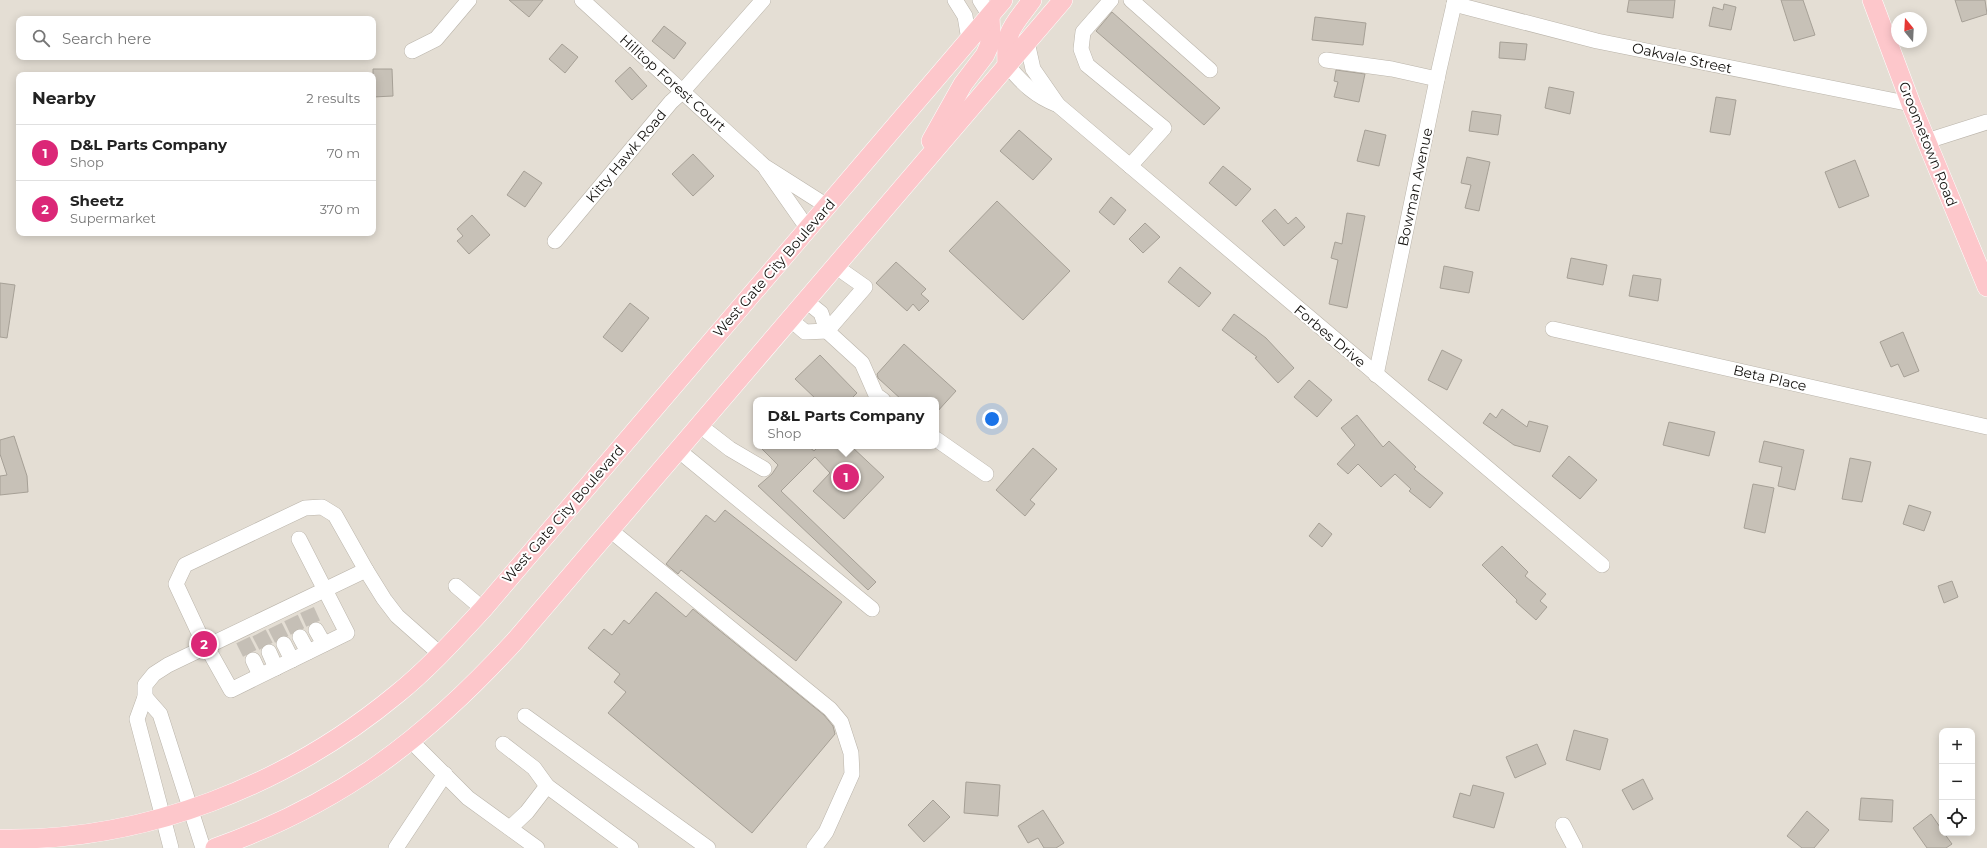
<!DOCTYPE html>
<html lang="en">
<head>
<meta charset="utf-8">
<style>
  :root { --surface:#fff; --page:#f2f2f2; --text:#222; --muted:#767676; --line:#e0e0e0; --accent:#db2777 }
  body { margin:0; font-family:Montserrat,sans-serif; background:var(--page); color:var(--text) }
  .controls { position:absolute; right:12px; bottom:12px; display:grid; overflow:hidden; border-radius:8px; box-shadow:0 2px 10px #0003 }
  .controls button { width:36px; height:36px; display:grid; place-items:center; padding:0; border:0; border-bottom:1px solid var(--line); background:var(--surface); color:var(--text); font:20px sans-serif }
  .compass { position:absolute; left:1891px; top:12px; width:36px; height:36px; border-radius:50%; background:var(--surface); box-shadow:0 2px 10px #0003; rotate:342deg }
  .you { position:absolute; left:992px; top:419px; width:14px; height:14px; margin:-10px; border:3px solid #fff; border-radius:50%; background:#1a73e8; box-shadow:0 0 0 6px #1a73e833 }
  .badge { display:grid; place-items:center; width:26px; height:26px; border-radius:50%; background:var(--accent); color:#fff; font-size:13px; font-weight:700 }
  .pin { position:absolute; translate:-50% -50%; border:2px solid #fff; box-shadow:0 1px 4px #0006 }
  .popup { position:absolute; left:753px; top:397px; width:186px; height:52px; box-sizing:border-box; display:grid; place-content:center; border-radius:8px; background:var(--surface); filter:drop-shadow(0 1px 3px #0005); font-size:13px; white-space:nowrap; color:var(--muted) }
  .popup b { font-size:15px; color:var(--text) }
  .popup::after { content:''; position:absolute; left:50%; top:100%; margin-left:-8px; border:8px solid transparent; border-top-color:var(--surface) }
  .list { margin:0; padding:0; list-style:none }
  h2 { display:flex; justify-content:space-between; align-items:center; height:52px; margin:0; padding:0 16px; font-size:17px }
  h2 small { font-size:13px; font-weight:400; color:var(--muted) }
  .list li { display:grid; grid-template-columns:26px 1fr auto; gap:12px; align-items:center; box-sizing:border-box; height:56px; padding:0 16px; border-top:1px solid var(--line) }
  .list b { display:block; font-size:15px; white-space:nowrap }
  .list p { margin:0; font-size:13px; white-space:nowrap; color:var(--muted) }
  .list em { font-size:13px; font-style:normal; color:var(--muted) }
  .icon { flex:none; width:22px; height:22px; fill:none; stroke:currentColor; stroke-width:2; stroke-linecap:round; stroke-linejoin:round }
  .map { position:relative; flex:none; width:1987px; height:848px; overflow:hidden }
  .search { position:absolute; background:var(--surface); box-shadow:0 2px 10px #0003; left:16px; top:16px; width:360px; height:44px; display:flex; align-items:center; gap:10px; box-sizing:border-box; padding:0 14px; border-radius:8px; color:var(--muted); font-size:15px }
  .panel { position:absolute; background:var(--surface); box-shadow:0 2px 10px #0003; left:16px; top:72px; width:360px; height:164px; border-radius:8px }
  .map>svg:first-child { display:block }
  .building { fill:#c7c1b7; stroke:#a6a096 }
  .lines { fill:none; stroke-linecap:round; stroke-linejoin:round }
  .minor-tunnel { stroke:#c5bfb6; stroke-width:15; stroke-dasharray:15 8; stroke-linecap:butt }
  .minor-casing { stroke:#bab4aa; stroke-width:16 }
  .major-casing { stroke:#fff; stroke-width:20 }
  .minor { stroke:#fff; stroke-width:15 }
  .major { stroke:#fdc7cb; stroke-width:19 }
  .labels { text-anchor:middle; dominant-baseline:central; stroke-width:4; stroke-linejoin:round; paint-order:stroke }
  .street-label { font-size:14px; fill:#14120f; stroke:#fff }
</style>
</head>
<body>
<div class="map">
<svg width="1987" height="848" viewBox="0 0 1987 848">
  <rect width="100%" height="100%" fill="#e4ded4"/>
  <g class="building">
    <polygon points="509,0 543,0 529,17"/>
    <polygon points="1629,0 1675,0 1673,18 1627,12"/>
    <polygon points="1781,0 1803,0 1815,35 1794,41"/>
    <polygon points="1955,0 1985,0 1987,14 1962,22"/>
    <polygon points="1724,4 1736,7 1731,30 1709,26 1713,7 1723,10"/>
    <polygon points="1112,12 1220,108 1204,125 1096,31"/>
    <polygon points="1315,17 1366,23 1363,45 1312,40"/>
    <polygon points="664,26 686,43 674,59 652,41"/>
    <polygon points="1500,42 1527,44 1525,60 1499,58"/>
    <polygon points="562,44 578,57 565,73 549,59"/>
    <polygon points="630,67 647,86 632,100 615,81"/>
    <polygon points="373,69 392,69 393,96 373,97"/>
    <polygon points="1336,70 1365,74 1359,102 1334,97 1338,82 1334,81"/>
    <polygon points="1549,87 1574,92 1570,114 1545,108"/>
    <polygon points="1716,97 1736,100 1730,135 1710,132"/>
    <polygon points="1472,111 1501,115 1498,135 1469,131"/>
    <polygon points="1019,130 1052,159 1033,180 1000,151"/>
    <polygon points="1365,130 1386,135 1379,166 1357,161"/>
    <polygon points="693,154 714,176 693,196 672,174"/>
    <polygon points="1467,157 1490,162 1479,211 1465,208 1471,185 1461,183"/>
    <polygon points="1855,160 1869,196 1839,208 1825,172"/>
    <polygon points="1223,166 1251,189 1236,206 1209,183"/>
    <polygon points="524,171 542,183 525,207 507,195"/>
    <polygon points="1111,197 1126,210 1114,225 1099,212"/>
    <polygon points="997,201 1070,271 1023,320 949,251"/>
    <polygon points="1275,209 1288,224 1296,217 1305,227 1284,246 1262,221"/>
    <polygon points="1347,213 1365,216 1347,308 1329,304 1338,260 1331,258 1335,242 1342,244"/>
    <polygon points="472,215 490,235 469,254 457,241 463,236 457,229"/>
    <polygon points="1145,223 1160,237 1143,253 1129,239"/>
    <polygon points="1571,258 1607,265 1603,285 1567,278"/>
    <polygon points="896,262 926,289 921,294 929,301 919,311 913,304 907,311 876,283"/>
    <polygon points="1444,266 1473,272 1469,293 1440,288"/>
    <polygon points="1180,267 1211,293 1199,307 1168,282"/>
    <polygon points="1633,275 1661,279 1658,301 1629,296"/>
    <polygon points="0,283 15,285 7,338 0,337"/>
    <polygon points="630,303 649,318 622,352 603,337"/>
    <polygon points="1234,314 1266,338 1294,368 1278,383 1255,358 1257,357 1222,330"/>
    <polygon points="1903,332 1919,371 1904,377 1898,364 1891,367 1880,342"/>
    <polygon points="904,344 956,391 936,413 936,400 902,400 878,378 877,374"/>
    <polygon points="1442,350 1462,360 1447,390 1428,380"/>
    <polygon points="820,355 857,393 850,400 817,400 795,379"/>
    <polygon points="1309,380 1332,400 1317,417 1294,397"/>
    <polygon points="1502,409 1527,427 1529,421 1548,426 1540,452 1514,445 1483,423 1490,413 1496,418"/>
    <polygon points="1357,415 1383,447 1389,441 1416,467 1414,469 1443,493 1430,508 1409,491 1411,489 1395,474 1381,487 1358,464 1348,474 1337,464 1355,445 1341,428"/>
    <polygon points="1669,422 1715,432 1709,456 1663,445"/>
    <polygon points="14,436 27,476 28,492 0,495 0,476 7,475 0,454 0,440"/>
    <polygon points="1764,441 1804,450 1795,490 1778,486 1782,467 1759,462"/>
    <polygon points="759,446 808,446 814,451 819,446 851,446 884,477 844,519 813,491 830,473 815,457 781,491 876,582 868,590 758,486 772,474 778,465"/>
    <polygon points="1033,448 1057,469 1030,500 1035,504 1025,516 996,490"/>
    <polygon points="1569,456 1597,480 1580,499 1552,476"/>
    <polygon points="1850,458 1871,462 1862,502 1842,499"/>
    <polygon points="1753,484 1774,488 1765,533 1744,528"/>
    <polygon points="1909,505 1931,512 1924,531 1903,524"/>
    <polygon points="725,510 842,602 796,661 681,570 678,574 666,564 706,515 715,522"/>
    <polygon points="1319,523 1332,534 1322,547 1309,536"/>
    <polygon points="1502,546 1528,572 1525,576 1546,594 1540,601 1547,607 1536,620 1516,602 1517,600 1482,565"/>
    <polygon points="1952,581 1958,597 1944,603 1938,586"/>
    <polygon points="656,592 686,617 693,609 824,715 833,726 835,734 752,833 608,713 626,692 614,682 620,674 588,648 604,629 612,635 624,620 629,624"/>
    <polygon points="1574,730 1608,739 1600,770 1566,760"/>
    <polygon points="1537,744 1546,764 1515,778 1506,757"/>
    <polygon points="1643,779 1653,799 1633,810 1622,790"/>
    <polygon points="966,782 1000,785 998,816 964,813"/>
    <polygon points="1473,785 1504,793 1494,828 1453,817 1460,793 1470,796"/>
    <polygon points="1861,798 1893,800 1892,822 1859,820"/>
    <polygon points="933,800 950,817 924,842 908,825"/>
    <polygon points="1043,810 1064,843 1056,848 1044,848 1038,838 1028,843 1018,826"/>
    <polygon points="1807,811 1829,830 1814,848 1802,848 1787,836"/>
    <polygon points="1931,814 1942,830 1942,833 1944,833 1952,844 1946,848 1927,848 1913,828"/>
  </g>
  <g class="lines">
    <g class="minor-tunnel">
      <polyline points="307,610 316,630"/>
      <polyline points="291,618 300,637"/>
      <polyline points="275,626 284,644"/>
      <polyline points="259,633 269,652"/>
      <polyline points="243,640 253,660"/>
    </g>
    <g class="minor-casing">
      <g id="minor">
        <polyline points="582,0 764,166 827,206"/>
        <polyline points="955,0 965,16 969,40"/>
        <polyline points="980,0 990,16"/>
        <polyline points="1111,0 1083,32 1081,49 1087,65 1164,128 1130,166"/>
        <polyline points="1131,0 1210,70"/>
        <polyline points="1454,4 1597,41 1911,104"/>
        <polyline points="1027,42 1033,69 1058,105"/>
        <polyline points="412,51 436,39 469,0"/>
        <polyline points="1326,60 1392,69 1437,79"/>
        <path d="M1007,65c16,19 28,31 51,40l544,460"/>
        <polyline points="1927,141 1987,122"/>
        <polyline points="766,169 808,229"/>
        <polyline points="555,241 671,102 682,92 763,0"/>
        <polyline points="835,266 865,287 827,331 862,363 876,395 883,400"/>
        <polyline points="790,319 805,332 827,331 821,313 806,301"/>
        <polyline points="1553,329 1987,427"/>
        <polyline points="1376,375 1439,70 1455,0"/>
        <polyline points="699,425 730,449 764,469"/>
        <polyline points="936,439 986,474"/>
        <polyline points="678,450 872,609"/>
        <polyline points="610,530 830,709 841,722 851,753 852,774 826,832 814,848"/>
        <polyline points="299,539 347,633 231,690 198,631 176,584 185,565 305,508 322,507 335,515 366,570"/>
        <polyline points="456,586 483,609"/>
        <polyline points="316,630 324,644"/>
        <polyline points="300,637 308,652"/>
        <polyline points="284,644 292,660"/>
        <polyline points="269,652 276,668"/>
        <polyline points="253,660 260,675"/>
        <polyline points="145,697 160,714 203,848"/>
        <polyline points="525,716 708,848"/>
        <polyline points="411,741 468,798 537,848"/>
        <polyline points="503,744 534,768 547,786"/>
        <polyline points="1563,825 1575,848"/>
        <polyline points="510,828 527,812 547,786 631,848"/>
        <polyline points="171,848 137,719 145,697 145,685 154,674 168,665 366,570 384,599 397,616 440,654"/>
        <polyline points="396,848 445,774"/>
      </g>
    </g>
    <g class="major-casing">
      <g id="major">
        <polyline points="1872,0 1911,104 1987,287"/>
        <path d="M1007,65c-2,-36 5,-37 25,-65"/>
        <polyline points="931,141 963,84 985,55 989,46 991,37 990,16"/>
        <path d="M0,839c144,3 287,-54 397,-145 31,-25 59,-56 86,-85l520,-609"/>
        <path d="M215,848c125,-44 210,-109 299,-206l549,-642"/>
      </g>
    </g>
    <use href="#minor" class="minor"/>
    <use href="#major" class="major"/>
  </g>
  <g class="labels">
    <g class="street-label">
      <text transform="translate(1682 58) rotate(12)">Oakvale Street</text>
      <text transform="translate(673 83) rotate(42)">Hilltop Forest Court</text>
      <text transform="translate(1928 144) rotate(68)">Groometown Road</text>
      <text transform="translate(626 156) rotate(-50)">Kitty Hawk Road</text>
      <text transform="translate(1415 187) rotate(-78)">Bowman Avenue</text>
      <text transform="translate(774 268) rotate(-49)">West Gate City Boulevard</text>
      <text transform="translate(1330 336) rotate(40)">Forbes Drive</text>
      <text transform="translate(1770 378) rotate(13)">Beta Place</text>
      <text transform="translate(563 514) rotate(-49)">West Gate City Boulevard</text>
    </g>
  </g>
</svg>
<div class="controls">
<button>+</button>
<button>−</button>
<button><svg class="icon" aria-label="locate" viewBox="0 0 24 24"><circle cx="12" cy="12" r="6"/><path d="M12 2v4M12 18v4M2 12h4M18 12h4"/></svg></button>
</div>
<svg class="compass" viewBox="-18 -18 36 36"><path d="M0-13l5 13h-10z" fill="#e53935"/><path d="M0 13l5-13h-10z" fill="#767676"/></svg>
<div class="you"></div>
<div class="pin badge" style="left:846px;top:477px">1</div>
<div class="popup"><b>D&amp;L Parts Company</b>Shop</div>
<div class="pin badge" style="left:204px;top:644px">2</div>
<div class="search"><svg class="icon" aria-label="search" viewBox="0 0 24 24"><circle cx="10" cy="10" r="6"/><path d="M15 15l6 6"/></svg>Search here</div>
<section class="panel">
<h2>Nearby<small>2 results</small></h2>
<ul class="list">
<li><span class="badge">1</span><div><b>D&amp;L Parts Company</b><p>Shop</p></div><em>70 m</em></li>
<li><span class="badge">2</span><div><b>Sheetz</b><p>Supermarket</p></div><em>370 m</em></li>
</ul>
</section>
</div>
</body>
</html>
